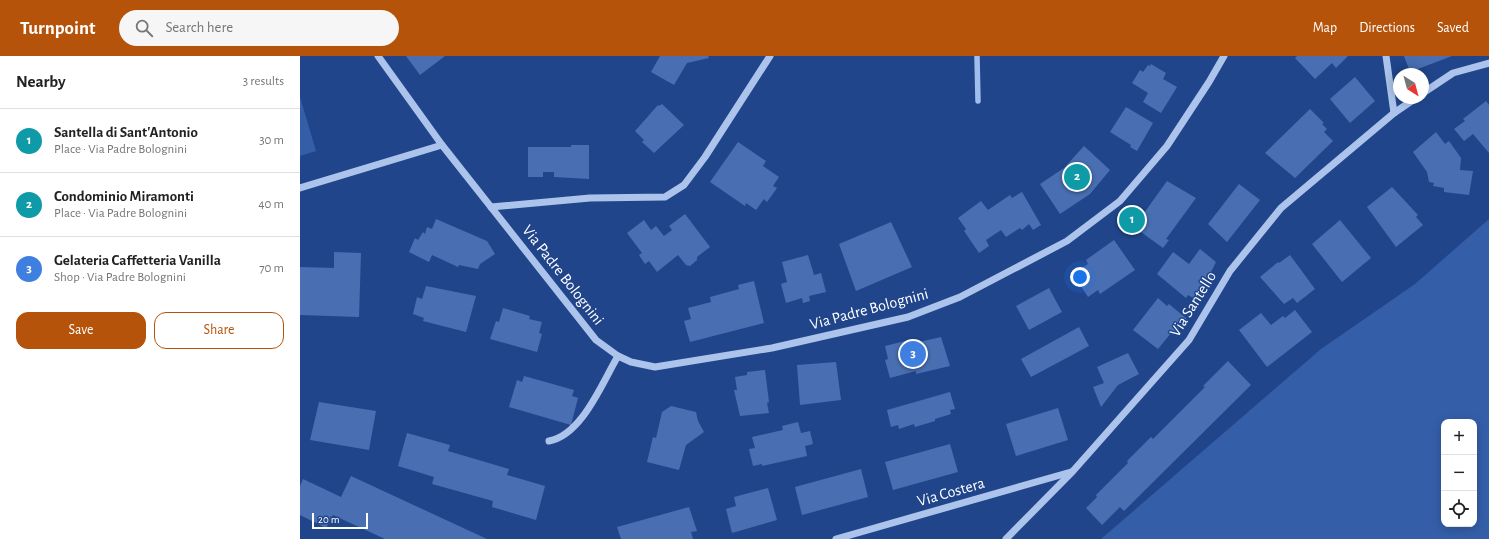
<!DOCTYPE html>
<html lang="en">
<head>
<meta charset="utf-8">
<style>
  :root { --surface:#fff; --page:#f6f6f6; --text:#222; --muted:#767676; --line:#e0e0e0; --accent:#b45309 }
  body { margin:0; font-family:"Alegreya Sans",sans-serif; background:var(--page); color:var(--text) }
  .controls { position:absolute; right:12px; bottom:12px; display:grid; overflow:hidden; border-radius:8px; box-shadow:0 2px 10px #0003 }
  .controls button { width:36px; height:36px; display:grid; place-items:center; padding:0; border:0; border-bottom:1px solid var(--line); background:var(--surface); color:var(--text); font:20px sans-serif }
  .compass { position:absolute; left:1093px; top:12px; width:36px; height:36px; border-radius:50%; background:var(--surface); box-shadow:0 2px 10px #0003; rotate:144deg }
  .scale { position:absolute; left:12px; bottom:10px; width:56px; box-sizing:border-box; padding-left:4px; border:2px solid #fff; border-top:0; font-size:11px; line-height:14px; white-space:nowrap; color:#fff; -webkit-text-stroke:3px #20458b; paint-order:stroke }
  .you { position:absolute; left:780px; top:221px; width:14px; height:14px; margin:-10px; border:3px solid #fff; border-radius:50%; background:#1a73e8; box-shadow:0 0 0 6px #1a73e833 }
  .badge { display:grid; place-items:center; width:26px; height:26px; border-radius:50%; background:var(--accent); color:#fff; font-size:13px; font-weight:700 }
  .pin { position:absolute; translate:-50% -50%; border:2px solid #fff; box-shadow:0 1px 4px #0006 }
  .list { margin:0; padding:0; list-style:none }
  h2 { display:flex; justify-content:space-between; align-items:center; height:52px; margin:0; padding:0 16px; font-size:17px }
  h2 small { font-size:13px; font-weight:400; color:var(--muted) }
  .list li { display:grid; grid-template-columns:26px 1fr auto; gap:12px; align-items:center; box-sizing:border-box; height:64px; padding:0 16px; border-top:1px solid var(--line) }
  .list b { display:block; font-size:15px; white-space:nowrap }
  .list p { margin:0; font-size:13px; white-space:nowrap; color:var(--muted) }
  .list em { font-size:13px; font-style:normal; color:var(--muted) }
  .actions { display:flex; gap:8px; padding:12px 16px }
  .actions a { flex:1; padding:9px 0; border:1px solid var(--accent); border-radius:12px; text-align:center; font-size:14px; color:var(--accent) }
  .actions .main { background:var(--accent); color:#fff }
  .icon { flex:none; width:22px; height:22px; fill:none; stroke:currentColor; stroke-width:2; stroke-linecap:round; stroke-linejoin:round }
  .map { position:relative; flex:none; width:1189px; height:483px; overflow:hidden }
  header { display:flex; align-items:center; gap:24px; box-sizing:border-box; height:56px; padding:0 20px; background:var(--accent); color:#fff }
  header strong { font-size:19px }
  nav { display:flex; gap:22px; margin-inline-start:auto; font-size:14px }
  .search { width:280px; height:36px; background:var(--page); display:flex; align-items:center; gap:10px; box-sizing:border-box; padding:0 14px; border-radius:22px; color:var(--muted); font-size:15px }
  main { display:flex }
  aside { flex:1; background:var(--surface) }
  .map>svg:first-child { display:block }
  .green { fill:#345ea8; fill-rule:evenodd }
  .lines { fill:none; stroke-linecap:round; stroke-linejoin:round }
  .stream { stroke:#a0bded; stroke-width:5.5 }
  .building { fill:#496fb2 }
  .minor { stroke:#acc3eb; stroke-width:7 }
  .labels { text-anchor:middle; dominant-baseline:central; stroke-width:3; stroke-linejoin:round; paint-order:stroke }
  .street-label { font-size:16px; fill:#fff; stroke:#20458b }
</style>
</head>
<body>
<header>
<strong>Turnpoint</strong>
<div class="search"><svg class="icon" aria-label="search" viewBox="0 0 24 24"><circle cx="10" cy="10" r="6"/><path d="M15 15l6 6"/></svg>Search here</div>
<nav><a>Map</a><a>Directions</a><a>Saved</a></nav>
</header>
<main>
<aside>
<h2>Nearby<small>3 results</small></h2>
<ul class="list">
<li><span class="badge" style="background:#0f9aa8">1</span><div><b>Santella di Sant'Antonio</b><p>Place · Via Padre Bolognini</p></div><em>30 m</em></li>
<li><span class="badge" style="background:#0f9aa8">2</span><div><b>Condominio Miramonti</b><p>Place · Via Padre Bolognini</p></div><em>40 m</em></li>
<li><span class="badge" style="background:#3f7fe0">3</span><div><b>Gelateria Caffetteria Vanilla</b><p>Shop · Via Padre Bolognini</p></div><em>70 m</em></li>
</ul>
<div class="actions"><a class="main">Save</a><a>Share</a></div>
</aside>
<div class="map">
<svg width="1189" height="483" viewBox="0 0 1189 483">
  <rect width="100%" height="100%" fill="#20458b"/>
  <g class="green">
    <polygon points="0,41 16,95 0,100"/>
    <path d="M1189,163v320h-388l220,-190 94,-65zM1144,366h30v102h-30z"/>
  </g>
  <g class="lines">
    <polyline class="stream" points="677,0 678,45"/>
  </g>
  <g class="building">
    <polygon points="106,0 145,0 120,19"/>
    <polygon points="360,0 408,0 409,2 387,7 374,29 351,16"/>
    <polygon points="997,0 1048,0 1036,12 1032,7 1015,23 995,2"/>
    <polygon points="1104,0 1152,0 1110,16"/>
    <polygon points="851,8 866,17 863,23 877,31 861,57 843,46 848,37 832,27 840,14 843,16 848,9 850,10"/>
    <polygon points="1055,21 1075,45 1050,67 1030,43"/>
    <polygon points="1186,45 1189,49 1189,97 1173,78 1164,85 1154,73 1165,65 1163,63"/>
    <polygon points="362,48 384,69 354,97 342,86 344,84 335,75 358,49 359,50"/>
    <polygon points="826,51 853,67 837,95 830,91 831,89 810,76"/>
    <polygon points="1010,53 1024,67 1022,68 1027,73 1024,76 1033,85 995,122 965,97"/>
    <polygon points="1136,76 1145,88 1149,85 1161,102 1160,114 1173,115 1169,139 1144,136 1144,132 1133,130 1134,127 1129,126 1127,116 1113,96"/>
    <polygon points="438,86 466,105 463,110 479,121 473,130 477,132 467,146 464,143 456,154 446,147 445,150 410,126"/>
    <polygon points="271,89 289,89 289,123 254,121 254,116 243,116 243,121 228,121 228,91 271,91"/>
    <polygon points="784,90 810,114 790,138 760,158 740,128 764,112"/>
    <polygon points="867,125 896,142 866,183 869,184 863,192 834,171"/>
    <polygon points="939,128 960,144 927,186 908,168"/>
    <polygon points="1092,131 1118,159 1116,161 1123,169 1096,191 1067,151"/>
    <polygon points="722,136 741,169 733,174 729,168 722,174 720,172 706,181 701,174 686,184 689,190 679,197 664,175 666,173 658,162 681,145 688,154 710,139 712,142"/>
    <polygon points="385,158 410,191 397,201 397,204 390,210 386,209 378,199 357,216 349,205 345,208 339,199 342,197 327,177 344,164 351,174 356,170 364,180 372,174 369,170"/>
    <polygon points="136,163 187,185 195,198 180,208 178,213 159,209 158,211 132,199 129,206 109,196 115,182 118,184 123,176 125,178 127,171 132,173"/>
    <polygon points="1040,164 1071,202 1042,226 1012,188"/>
    <polygon points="591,166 612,211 556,235 539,188"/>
    <polygon points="814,184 835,214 800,238 798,234 788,241 773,218 788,208 786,204"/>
    <polygon points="900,193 916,206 910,218 914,220 899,245 888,239 886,242 857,218 873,196 889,208"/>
    <polygon points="34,196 61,197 59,261 0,259 0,211 34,212"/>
    <polygon points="508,199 514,219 521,217 526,236 509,240 510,245 503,247 502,242 486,247 481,228 487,226 482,206"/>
    <polygon points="990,199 1015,233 997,247 993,242 984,248 960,221 978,206 979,207"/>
    <polygon points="454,225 464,267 390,286 384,265 391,263 388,252 411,246 410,241 439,233 438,229"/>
    <polygon points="126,230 176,240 166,276 123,265 124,262 113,258 117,241 122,243"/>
    <polygon points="749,232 762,256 729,274 716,250"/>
    <polygon points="858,242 867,250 869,248 887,263 873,279 871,277 858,293 833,274"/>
    <polygon points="203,252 230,260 229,263 242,266 239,277 242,278 237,296 190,283 196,265 199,266"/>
    <polygon points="995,254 1012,276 967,311 939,274 961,257 971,269 983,260 985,262"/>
    <polygon points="779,271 789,290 731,321 721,303"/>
    <polygon points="641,281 650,310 616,318 616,315 590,322 585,304 588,303 585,290 613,283 615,287"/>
    <polygon points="828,297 839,318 818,329 801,351 793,331 804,327 797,311"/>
    <polygon points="928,305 951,329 824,455 820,451 802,469 786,452 797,441 796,439 828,407 827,405 851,381 853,383 905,331 903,330"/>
    <polygon points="536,306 541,344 500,349 497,309"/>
    <polygon points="465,314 469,346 467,347 469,357 440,360 434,334 437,334 435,321 447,319 447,316"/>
    <polygon points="224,320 274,334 272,340 278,342 271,369 209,351 217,324 222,326"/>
    <polygon points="650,336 655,353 650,354 651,358 635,363 635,365 615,371 614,368 599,373 598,369 591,371 587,354"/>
    <polygon points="19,346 76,355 69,394 10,384"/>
    <polygon points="371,350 396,356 398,365 404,376 386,389 379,414 347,406 353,381 356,382 362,356"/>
    <polygon points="758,352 768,384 716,400 706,368"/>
    <polygon points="498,366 501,377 510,375 513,388 505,390 507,400 462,410 462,408 453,410 449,393 455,392 452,381 483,374 482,370"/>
    <polygon points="107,377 150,389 148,395 209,413 207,419 245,430 236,464 192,451 193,445 132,428 134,421 98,410"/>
    <polygon points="650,388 658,416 593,434 585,406"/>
    <polygon points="561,413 568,441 502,459 495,431"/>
    <polygon points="51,420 187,483 85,483 33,459 26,472 0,459 0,430 3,423 41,441"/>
    <polygon points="468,432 477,464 432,477 426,453 436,450 434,441"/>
    <polygon points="389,451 397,475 391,476 393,483 321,483 317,471"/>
  </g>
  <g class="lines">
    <g class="minor">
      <polyline points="78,0 142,89 296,284 318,300 331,306 355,311 472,292 608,261 660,241 767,185 820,145 867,90 909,26 924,0"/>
      <polyline points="1086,0 1094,57"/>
      <polyline points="1123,37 1153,17 1189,7"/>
      <polyline points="0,132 142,89"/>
      <polyline points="191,151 290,142 365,141 384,129 405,101 470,0"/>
      <path d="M249,385c33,-6 53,-58 69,-85"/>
      <polyline points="536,483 771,416"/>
      <polyline points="706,483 773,415 889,284 930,215 981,152 1094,57 1116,42"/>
    </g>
  </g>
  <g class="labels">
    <g class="street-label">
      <text transform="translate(263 219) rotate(52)">Via Padre Bolognini</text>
      <text transform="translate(893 248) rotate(-58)">Via Santello</text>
      <text transform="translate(569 253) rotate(-15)">Via Padre Bolognini</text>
      <text transform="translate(651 436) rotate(-16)">Via Costera</text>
    </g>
  </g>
</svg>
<div class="controls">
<button>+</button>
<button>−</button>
<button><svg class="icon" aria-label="locate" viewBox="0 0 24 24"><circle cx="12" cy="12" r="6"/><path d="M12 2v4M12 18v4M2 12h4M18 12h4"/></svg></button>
</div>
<svg class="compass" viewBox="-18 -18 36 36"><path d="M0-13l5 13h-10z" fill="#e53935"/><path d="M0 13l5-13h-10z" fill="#767676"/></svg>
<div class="scale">20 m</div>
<div class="you"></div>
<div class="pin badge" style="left:832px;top:164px;background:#0f9aa8">1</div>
<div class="pin badge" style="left:777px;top:121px;background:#0f9aa8">2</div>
<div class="pin badge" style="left:613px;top:298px;background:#3f7fe0">3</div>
</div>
</main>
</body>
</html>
